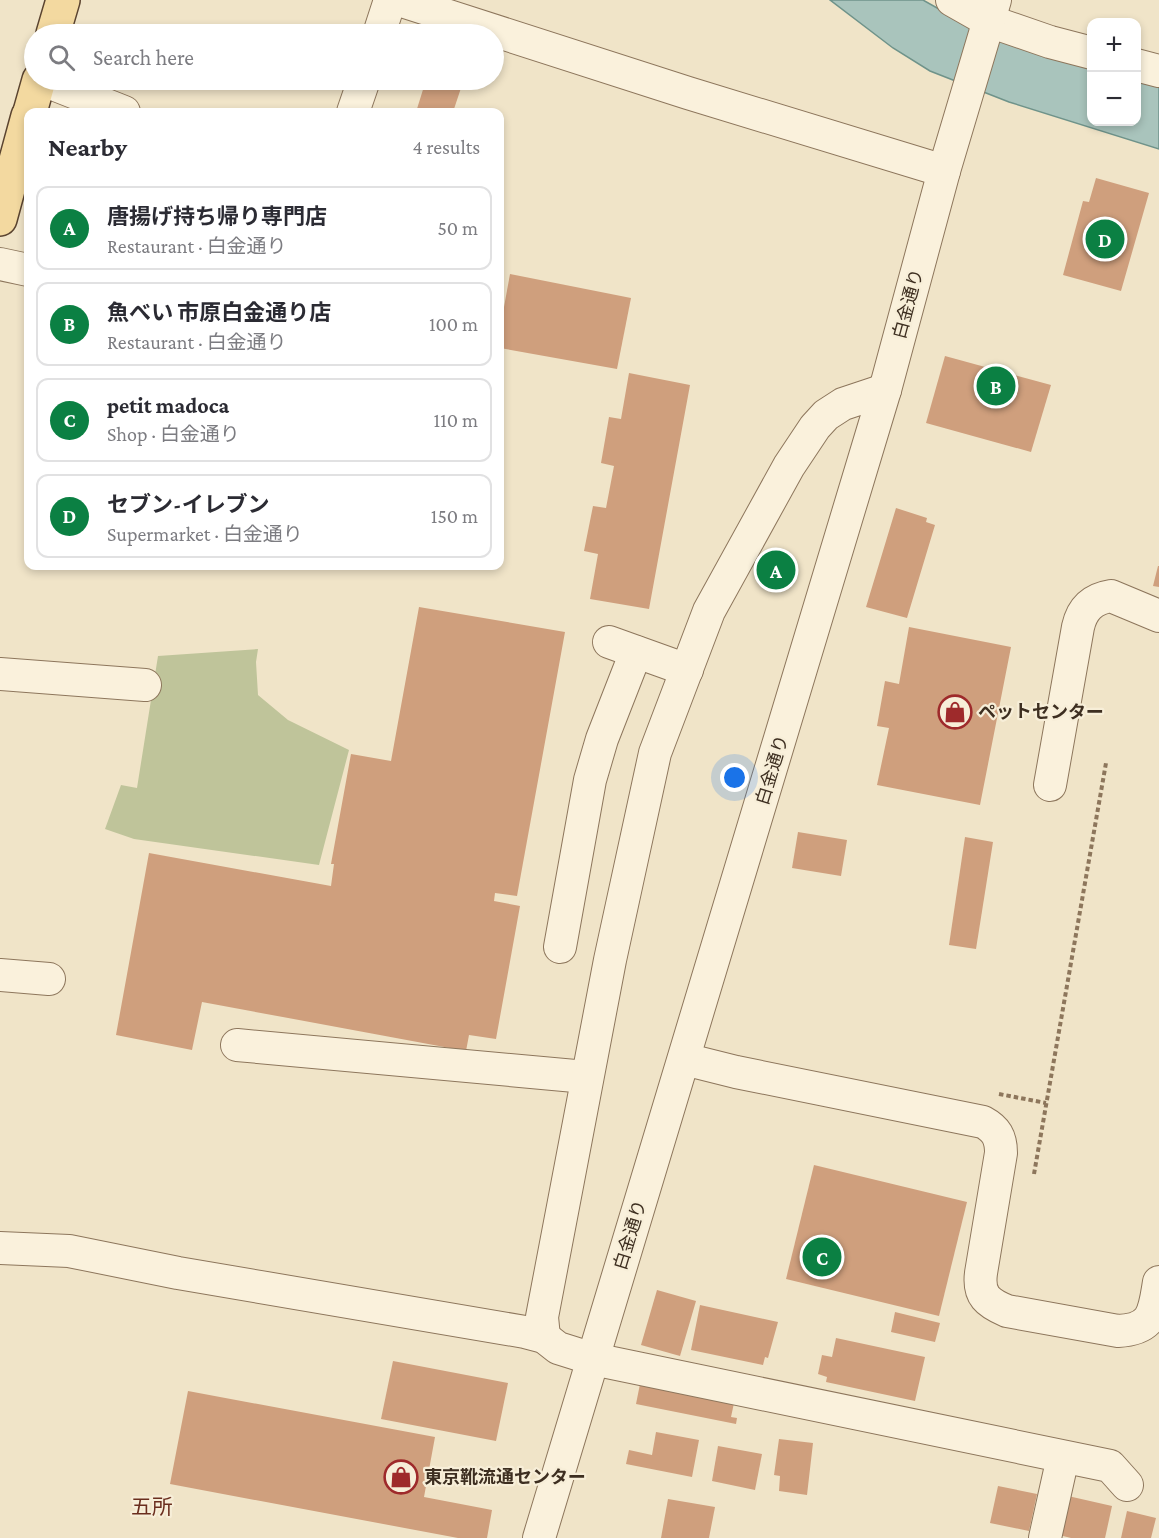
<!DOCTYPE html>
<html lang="en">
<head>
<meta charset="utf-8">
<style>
  :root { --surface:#fff; --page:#f2f2f3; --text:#2b2b33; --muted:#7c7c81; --line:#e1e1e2; --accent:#0b8043 }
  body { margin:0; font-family:"Crimson Pro","Noto Sans JP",serif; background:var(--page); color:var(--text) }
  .controls { position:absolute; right:18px; top:18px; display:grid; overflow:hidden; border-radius:12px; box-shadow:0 3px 9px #0003 }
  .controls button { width:54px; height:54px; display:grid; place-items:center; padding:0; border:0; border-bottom:2px solid var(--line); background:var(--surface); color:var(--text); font:30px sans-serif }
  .you { position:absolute; left:735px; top:778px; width:21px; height:21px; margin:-15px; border:4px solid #fff; border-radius:50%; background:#1a73e8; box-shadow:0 0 0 9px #1a73e833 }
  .badge { display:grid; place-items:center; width:39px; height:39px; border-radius:50%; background:var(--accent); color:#fff; font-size:20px; font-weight:700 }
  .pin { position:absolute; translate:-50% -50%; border:3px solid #fff; box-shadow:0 2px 6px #0006 }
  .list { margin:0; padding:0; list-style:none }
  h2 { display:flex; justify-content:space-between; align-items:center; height:78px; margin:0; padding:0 24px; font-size:26px }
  h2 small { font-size:20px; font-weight:400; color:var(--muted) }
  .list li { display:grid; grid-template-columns:39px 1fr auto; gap:18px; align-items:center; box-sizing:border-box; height:84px; margin:0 12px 12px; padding:0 12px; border:2px solid var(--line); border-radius:12px }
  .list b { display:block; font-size:22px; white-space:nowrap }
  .list p { margin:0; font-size:20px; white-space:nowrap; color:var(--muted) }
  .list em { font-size:20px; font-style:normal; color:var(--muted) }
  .icon { flex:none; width:33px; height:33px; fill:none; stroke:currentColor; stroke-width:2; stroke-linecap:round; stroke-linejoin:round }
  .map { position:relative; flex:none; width:1159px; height:1538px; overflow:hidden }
  .search { position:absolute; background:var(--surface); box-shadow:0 3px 9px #0003; left:24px; top:24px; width:480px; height:66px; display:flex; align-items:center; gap:15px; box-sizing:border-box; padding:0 21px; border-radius:33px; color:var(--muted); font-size:22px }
  .panel { position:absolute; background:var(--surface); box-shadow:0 3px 9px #0003; left:24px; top:108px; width:480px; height:462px; border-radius:12px }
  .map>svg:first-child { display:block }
  .cemetery { fill:#bfc49a }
  .water { fill:#a9c4bc; stroke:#6f938a; stroke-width:1.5 }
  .building { fill:#cf9f7d }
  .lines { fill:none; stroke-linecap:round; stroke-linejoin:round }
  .minor-casing { stroke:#8d765c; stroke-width:34 }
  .major-casing { stroke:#5b4430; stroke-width:36 }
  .path { stroke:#8d765c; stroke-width:4; stroke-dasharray:4.5 3; stroke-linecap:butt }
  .minor { stroke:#faf1dc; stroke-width:32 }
  .major { stroke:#f3d9a0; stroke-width:33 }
  .labels { text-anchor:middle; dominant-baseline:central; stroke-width:4.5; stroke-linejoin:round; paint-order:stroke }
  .street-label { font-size:18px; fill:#3d2e20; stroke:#f7eed8 }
  .poi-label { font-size:18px; font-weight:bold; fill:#3d2e20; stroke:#f7eed8; text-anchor:start }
  .quarter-label { font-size:21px; fill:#6b2e1e; stroke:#f7eed8 }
</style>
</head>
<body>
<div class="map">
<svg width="1159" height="1538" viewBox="0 0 1159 1538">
  <rect width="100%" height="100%" fill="#f0e4c8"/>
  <polygon class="cemetery" points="258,649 256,662 258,695 288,720 349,750 319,865 134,839 105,829 121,785 137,788 158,656"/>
  <polygon class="water" points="830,0 923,0 946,13 1091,65 1092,122 1136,122 1137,78 1159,84 1159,149 1009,102 930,71 893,48"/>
  <g class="building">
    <polygon points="426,80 455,80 463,82 453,112 416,112"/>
    <polygon points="1096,178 1149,193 1121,291 1063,275 1083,201 1089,202"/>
    <polygon points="510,274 631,298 617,369 500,348 500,329"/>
    <polygon points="945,356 1051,385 1031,452 926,423"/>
    <polygon points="629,373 690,385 649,609 590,599 598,554 584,551 593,506 606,508 614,466 601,463 609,417 621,419"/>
    <polygon points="896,508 927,518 926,522 935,525 907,618 866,607"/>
    <polygon points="1158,566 1159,566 1159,587 1153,586"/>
    <polygon points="419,607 565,632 517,896 495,893 494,901 520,906 496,1039 469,1035 466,1051 202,1002 192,1050 116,1035 149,853 331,886 334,864 331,864 351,754 391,761"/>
    <polygon points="909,627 1011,647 980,805 877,785 889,728 877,726 885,681 899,684"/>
    <polygon points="798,832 847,840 841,876 792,868"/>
    <polygon points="965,837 993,842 976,949 949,945"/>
    <polygon points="814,1165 967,1202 939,1316 786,1279"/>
    <polygon points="657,1290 696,1301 680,1356 641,1345"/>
    <polygon points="700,1305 778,1322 768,1358 765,1357 763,1365 691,1350"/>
    <polygon points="895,1312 940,1323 935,1342 891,1332"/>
    <polygon points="836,1338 925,1357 915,1401 826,1382 827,1377 818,1374 822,1355 832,1357"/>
    <polygon points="393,1361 508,1383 496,1441 381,1419"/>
    <polygon points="640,1384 734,1403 731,1417 737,1418 736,1424 636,1404"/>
    <polygon points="188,1391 435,1437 424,1497 492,1510 487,1538 458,1538 170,1484"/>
    <polygon points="656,1432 699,1440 692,1477 626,1464 629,1450 652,1455"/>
    <polygon points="779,1439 813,1443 807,1495 779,1491 780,1476 774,1475"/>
    <polygon points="718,1446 762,1454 755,1490 712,1481"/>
    <polygon points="998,1486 1037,1494 1029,1531 990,1523"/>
    <polygon points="1068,1496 1112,1506 1105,1538 1071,1538 1059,1535"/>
    <polygon points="668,1499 715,1507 709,1538 661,1538"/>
    <polygon points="1127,1511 1156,1518 1151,1538 1121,1538"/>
  </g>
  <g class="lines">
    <g class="minor-casing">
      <g id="minor">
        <polyline points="399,0 688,93 944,171"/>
        <polyline points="952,0 989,21 1050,42 1092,53"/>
        <polyline points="379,34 390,0"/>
        <polyline points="1136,65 1159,71"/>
        <polyline points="43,80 124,112"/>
        <polyline points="353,112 364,80"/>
        <polyline points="0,264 28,270"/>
        <polyline points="609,642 687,670"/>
        <polyline points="0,674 145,685"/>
        <path d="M1050,785l28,-158c4,-18 14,-28 33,-31l48,20"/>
        <polyline points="560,947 590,780 602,739 636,652"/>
        <polyline points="0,975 49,979"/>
        <polyline points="237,1045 586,1077"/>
        <path d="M684,1059l52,13 247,50c13,7 18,15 18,31l-20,120c-3,23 7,30 26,38l111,20c36,-2 36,-19 41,-49"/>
        <polyline points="0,1248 69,1251 178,1273 525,1332 544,1337 558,1348 593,1359 1110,1466 1127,1485"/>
        <polyline points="544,1337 542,1317 610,960 655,753 709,611 789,466 815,427 826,415 843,404 885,390"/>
        <polyline points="539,1538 885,390 944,171 995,0"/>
        <polyline points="1045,1538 1063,1457"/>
      </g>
    </g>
    <g class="major-casing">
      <g id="major">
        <polyline points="53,34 63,0"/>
        <polyline points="30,112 39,80"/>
        <polyline points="0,219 28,116"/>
      </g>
    </g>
    <g class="path">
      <polyline points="999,1094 1046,1103"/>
      <polyline points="1034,1174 1106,763"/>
    </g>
    <use href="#minor" class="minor"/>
    <use href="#major" class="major"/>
  </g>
  <defs>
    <g id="shop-ring" transform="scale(1.725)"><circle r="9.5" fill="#f7eed8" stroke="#9e2a2b" stroke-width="1.5"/><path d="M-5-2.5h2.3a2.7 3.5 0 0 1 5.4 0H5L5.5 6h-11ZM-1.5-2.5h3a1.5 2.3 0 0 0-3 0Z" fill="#9e2a2b"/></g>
  </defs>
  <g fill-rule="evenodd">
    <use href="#shop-ring" x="955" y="712"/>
    <use href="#shop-ring" x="401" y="1477"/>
  </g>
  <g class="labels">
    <g class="street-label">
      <text transform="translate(908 304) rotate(-75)">白金通り</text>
      <text transform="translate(772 770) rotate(-73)">白金通り</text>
      <text transform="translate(630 1235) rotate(-73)">白金通り</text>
    </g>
    <g class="poi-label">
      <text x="978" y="712">ペットセンター</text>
      <text x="424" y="1477">東京靴流通センター</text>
    </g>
    <g class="quarter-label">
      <text x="152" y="1507">五所</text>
    </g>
  </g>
</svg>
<div class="controls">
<button>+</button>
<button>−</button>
</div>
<div class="you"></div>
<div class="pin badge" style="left:776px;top:570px">A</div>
<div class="pin badge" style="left:996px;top:386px">B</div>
<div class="pin badge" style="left:822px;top:1257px">C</div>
<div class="pin badge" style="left:1105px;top:239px">D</div>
<div class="search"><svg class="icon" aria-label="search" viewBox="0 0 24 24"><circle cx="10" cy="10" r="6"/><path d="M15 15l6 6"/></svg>Search here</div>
<section class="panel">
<h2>Nearby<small>4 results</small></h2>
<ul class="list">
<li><span class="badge">A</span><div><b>唐揚げ持ち帰り専門店</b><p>Restaurant · 白金通り</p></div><em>50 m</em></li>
<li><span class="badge">B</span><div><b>魚べい 市原白金通り店</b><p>Restaurant · 白金通り</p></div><em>100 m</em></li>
<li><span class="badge">C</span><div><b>petit madoca</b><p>Shop · 白金通り</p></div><em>110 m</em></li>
<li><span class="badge">D</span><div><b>セブン-イレブン</b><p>Supermarket · 白金通り</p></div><em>150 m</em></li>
</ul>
</section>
</div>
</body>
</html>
